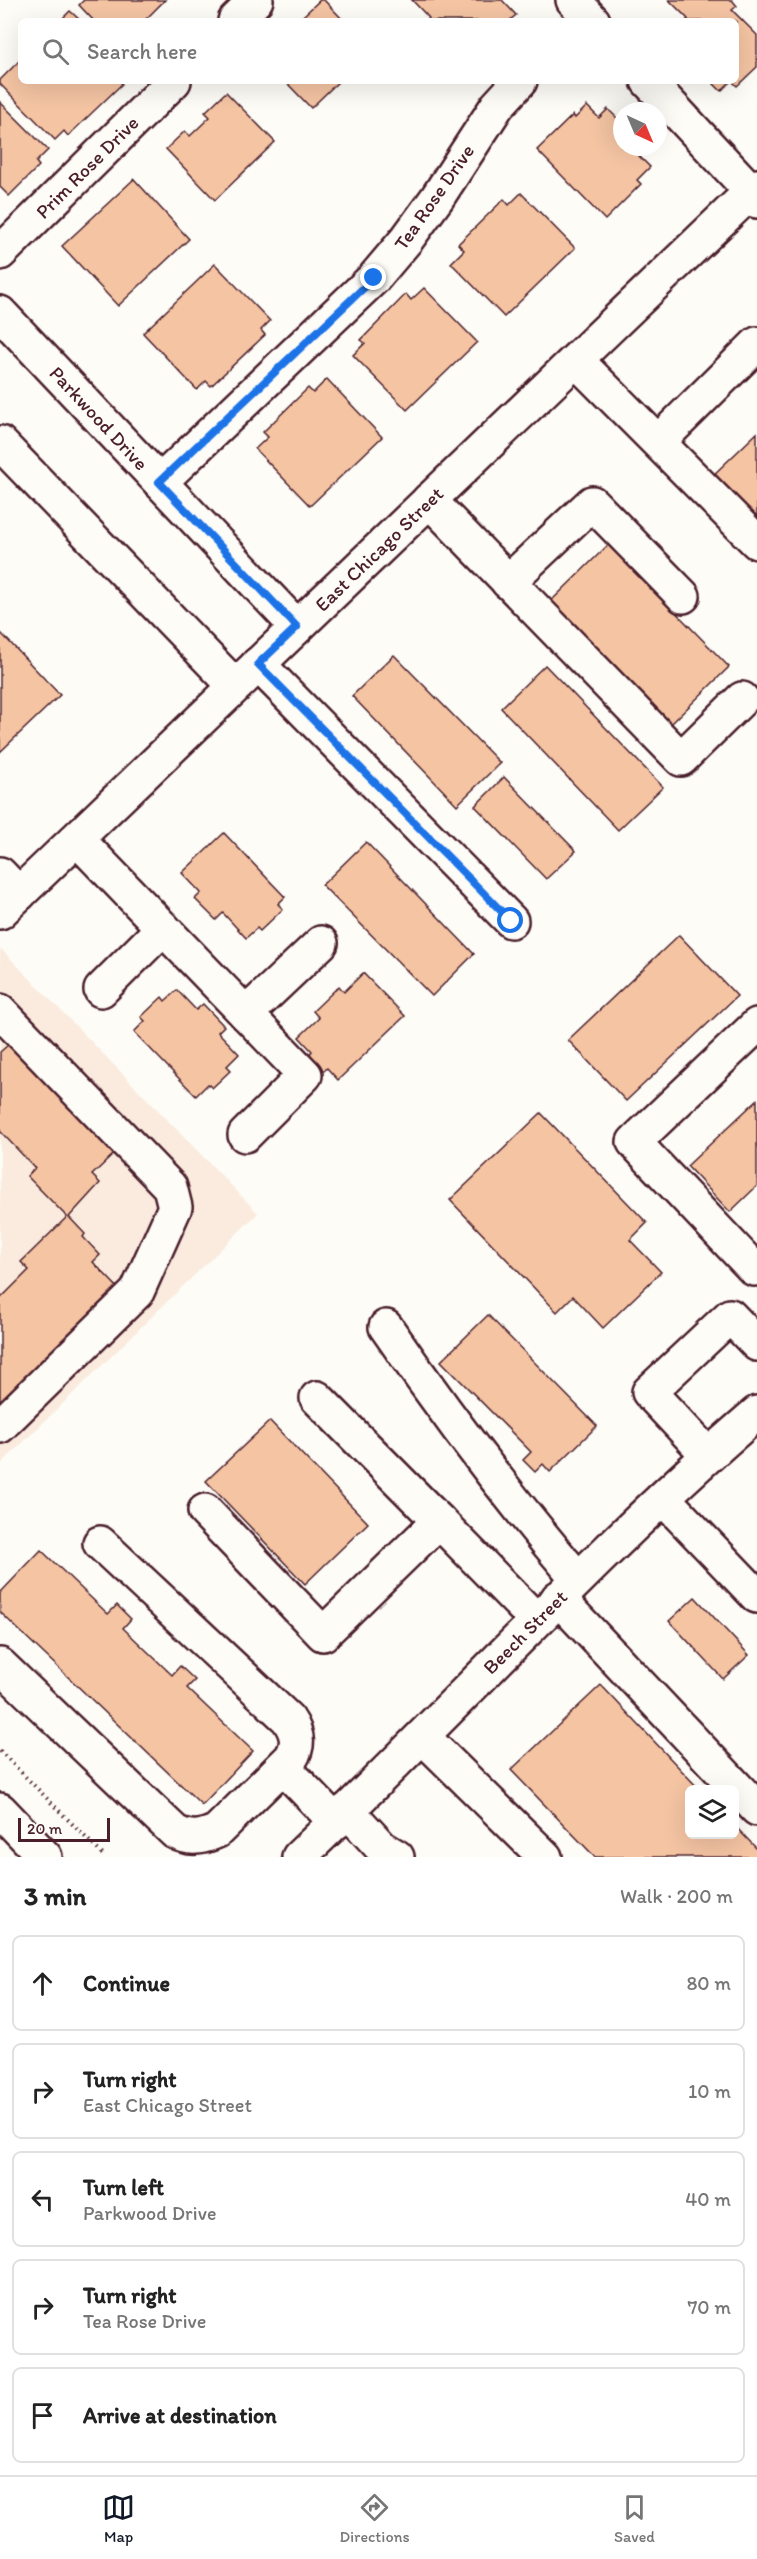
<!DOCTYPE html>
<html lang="en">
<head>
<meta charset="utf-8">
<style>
  :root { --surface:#fff; --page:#f6f6f6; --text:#222; --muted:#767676; --line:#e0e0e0; --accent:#111827 }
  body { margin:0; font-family:Itim,sans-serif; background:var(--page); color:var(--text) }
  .controls { position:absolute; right:18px; bottom:18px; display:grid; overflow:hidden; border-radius:9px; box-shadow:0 6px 24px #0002 }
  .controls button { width:54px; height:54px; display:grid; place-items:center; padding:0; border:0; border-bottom:2px solid var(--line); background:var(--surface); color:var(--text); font:30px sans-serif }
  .compass { position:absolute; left:613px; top:102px; width:54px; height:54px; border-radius:50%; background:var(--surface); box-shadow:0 6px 24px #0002; rotate:136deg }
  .scale { position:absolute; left:18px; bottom:15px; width:92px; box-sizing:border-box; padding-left:6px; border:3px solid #4a1f2b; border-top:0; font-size:16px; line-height:21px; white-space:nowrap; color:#4a1f2b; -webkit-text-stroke:4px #fdfcf7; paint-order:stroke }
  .stop { position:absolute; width:18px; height:18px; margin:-14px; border:4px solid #1a73e8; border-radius:50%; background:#fff }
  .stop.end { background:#1a73e8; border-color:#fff; box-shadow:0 2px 6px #0008 }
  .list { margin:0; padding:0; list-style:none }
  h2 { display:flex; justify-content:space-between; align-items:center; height:78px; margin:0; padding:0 24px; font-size:26px }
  h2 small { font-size:20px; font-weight:400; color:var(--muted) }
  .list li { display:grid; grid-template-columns:39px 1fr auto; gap:18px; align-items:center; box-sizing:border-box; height:96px; margin:0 12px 12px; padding:0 12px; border:2px solid var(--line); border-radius:9px }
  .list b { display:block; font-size:22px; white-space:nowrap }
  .list p { margin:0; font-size:20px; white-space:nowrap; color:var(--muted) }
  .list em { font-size:20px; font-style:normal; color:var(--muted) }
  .icon { flex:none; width:33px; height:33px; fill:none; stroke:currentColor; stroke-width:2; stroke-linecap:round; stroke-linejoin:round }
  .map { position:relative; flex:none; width:757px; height:1857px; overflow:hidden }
  .search { position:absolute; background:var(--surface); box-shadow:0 6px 24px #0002; left:18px; right:18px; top:18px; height:66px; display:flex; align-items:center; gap:15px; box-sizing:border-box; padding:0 21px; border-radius:9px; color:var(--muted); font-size:22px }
  .sheet { height:618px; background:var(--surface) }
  nav { display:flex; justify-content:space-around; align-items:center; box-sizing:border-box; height:84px; border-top:2px solid var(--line); background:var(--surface); font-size:16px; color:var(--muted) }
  nav a { display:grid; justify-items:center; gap:3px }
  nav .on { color:var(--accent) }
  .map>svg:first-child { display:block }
  .built { fill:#faebde }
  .building { fill:#f4c4a3; stroke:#4a1f2b; stroke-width:1.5 }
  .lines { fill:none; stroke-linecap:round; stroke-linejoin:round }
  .minor-casing { stroke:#4a1f2b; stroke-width:38 }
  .path { stroke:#4a1f2b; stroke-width:4; stroke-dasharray:1.5 4.5; stroke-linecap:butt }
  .minor { stroke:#fdfcf7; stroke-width:33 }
  .route { stroke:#1a73e8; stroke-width:8 }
  .labels { text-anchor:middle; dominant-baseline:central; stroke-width:4.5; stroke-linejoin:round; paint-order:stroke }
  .street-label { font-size:20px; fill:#4a1f2b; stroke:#fdfcf7 }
</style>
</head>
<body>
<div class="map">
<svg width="757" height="1857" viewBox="0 0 757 1857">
  <rect width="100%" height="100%" fill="#fdfcf7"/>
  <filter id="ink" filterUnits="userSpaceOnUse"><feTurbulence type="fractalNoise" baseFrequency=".0167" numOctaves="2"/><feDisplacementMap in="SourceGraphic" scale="12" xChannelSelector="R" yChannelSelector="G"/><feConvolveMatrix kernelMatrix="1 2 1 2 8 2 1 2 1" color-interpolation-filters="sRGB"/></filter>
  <g filter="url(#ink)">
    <polygon class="built" points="1,949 258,1213 0,1465 0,951"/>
    <g class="building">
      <polygon points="84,0 165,0 144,21 94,21 79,5"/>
      <polygon points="320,0 324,0 344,21 308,21 303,16"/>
      <polygon points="412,0 502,0 516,15 509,21 426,21 429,18"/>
      <polygon points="669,0 732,0 737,6 732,10 757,35 757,67 737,86 732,81 736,81 736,21 686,21 688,19"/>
      <polygon points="70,11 81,21 60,21"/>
      <polygon points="21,59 21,81 120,81 122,84 68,136 64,131 55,140 0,84 0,80"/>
      <polygon points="285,81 339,81 311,108"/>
      <polygon points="711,81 731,81 721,91"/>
      <polygon points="226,92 275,142 215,200 166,149 185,131 190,136 210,117 205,112"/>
      <polygon points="0,102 48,150 36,162 39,166 9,196 0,187"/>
      <polygon points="587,106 599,118 608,109 622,123 622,147 645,147 647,149 639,156 650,167 637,180 641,184 605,220 537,150 573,115 575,118"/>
      <polygon points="134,179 189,239 118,306 62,246"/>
      <polygon points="521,193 575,248 504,317 451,263 464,250 458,244 504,199 509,205"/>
      <polygon points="215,264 270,321 261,330 265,335 211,386 206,381 197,390 143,333"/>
      <polygon points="424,288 477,342 407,410 353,355 365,343 361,340 406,294 411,300"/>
      <polygon points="327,379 382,437 310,506 255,449 268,437 263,432 308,388 313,393"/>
      <polygon points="757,433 757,529 709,479"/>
      <polygon points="609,544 729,667 671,724 551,601"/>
      <polygon points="0,632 60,695 0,752"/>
      <polygon points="394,655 500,763 457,805 352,696"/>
      <polygon points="545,665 663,787 618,830 501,708"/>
      <polygon points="504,777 576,851 546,879 475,806"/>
      <polygon points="224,833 285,897 278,904 283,909 260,931 257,928 246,938 223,913 216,920 195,899 201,893 182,873"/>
      <polygon points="366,842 474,954 432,996 322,885"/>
      <polygon points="679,935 737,996 626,1101 568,1040"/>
      <polygon points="363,973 405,1016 338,1080 327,1068 324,1071 309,1055 312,1051 299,1037 319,1018 313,1011 339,986 344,992"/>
      <polygon points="177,990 196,1010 203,1004 224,1026 218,1032 239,1054 227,1066 231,1070 212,1088 208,1084 196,1096 134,1032 145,1021 141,1017 162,997 165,1001"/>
      <polygon points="8,1045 114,1154 92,1175 100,1183 69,1217 85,1234 83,1237 100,1255 93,1262 120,1290 0,1406 0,1299 29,1270 21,1262 67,1217 27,1176 35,1168 0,1131 0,1052"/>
      <polygon points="757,1100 757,1186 730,1212 687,1166"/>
      <polygon points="541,1113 647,1223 630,1240 661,1272 603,1328 573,1296 557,1312 450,1200"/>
      <polygon points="488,1315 597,1426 550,1472 543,1464 535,1472 523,1460 531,1452 441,1361"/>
      <polygon points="270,1421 368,1523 305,1584 206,1481"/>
      <polygon points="41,1550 108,1614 117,1605 131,1619 123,1628 172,1675 180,1666 195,1680 187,1688 253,1751 202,1805 0,1612 0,1593"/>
      <polygon points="695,1597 749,1655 723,1679 669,1621"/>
      <polygon points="601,1685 700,1790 690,1790 690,1834 734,1834 734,1825 757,1849 757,1857 595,1857 511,1770"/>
    </g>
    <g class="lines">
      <g class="minor-casing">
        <g id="minor">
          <polyline points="573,0 593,21"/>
          <polyline points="235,21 256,0"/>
          <polyline points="648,81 751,191 757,201"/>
          <polyline points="0,253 174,81"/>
          <polyline points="0,313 297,627"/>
          <polyline points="576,360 757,542"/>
          <polyline points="659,441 757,344"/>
          <polyline points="0,443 235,686"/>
          <polyline points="160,482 374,278 407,239 437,198 497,106 520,81"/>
          <polyline points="429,500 681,759 742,699"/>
          <polyline points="508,582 592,503 683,596"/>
          <polyline points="258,664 511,921"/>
          <polyline points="77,839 305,1075 245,1135"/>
          <polyline points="0,874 19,894"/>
          <polyline points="0,912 757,186"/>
          <polyline points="101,990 163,928"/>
          <polyline points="0,1011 170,1187 175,1207 137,1292 0,1426"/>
          <polyline points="246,1014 321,943"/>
          <polyline points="757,1025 634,1142 754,1269 757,1266"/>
          <path d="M386,1327c61,89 122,170 192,252"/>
          <polyline points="317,1398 439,1521"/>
          <polyline points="708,1455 649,1392 730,1316 757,1344"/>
          <polyline points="663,1498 757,1596"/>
          <polyline points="205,1511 323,1634 439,1521 536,1620"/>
          <polyline points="558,1598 757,1809"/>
          <path d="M0,1665l175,167c15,8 27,6 42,-1l74,-73c9,-14 6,-26 -3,-39l-188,-176"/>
          <polyline points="423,1737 545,1857"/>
          <polyline points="283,1767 336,1822"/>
          <polyline points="0,1810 45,1857"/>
          <polyline points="347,1810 382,1848 397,1857"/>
          <path d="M299,1857c154,-146 296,-305 458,-444"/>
        </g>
      </g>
      <polyline class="path" points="0,1751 105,1857"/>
      <use href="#minor" class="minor"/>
    </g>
  </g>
  <g class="lines" filter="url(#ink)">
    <polyline class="route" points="374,278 159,482 297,627 258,664 511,921"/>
  </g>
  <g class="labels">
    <g class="street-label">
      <text transform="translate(87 167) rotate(-45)">Prim Rose Drive</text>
      <text transform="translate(434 197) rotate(-55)">Tea Rose Drive</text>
      <text transform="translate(99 418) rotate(47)">Parkwood Drive</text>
      <text transform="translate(379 549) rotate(-44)">East Chicago Street</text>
      <text transform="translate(525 1632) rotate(-45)">Beech Street</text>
    </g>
  </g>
</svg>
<div class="controls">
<button><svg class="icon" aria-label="layers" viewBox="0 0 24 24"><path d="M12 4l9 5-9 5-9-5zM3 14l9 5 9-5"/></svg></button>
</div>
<svg class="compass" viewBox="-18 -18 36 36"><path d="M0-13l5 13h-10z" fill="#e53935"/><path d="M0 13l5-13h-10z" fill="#767676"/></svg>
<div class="scale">20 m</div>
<div class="stop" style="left:511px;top:921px"></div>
<div class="stop end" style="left:374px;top:278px"></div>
<div class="search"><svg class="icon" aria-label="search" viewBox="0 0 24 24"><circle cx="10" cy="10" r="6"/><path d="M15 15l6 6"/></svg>Search here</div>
</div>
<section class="sheet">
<h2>3 min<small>Walk · 200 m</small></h2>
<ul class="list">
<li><svg class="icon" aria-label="ahead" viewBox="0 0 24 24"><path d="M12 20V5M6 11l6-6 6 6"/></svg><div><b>Continue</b></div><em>80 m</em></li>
<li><svg class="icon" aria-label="right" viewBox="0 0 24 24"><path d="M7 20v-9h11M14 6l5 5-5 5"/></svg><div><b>Turn right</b><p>East Chicago Street</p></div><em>10 m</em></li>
<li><svg class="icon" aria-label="left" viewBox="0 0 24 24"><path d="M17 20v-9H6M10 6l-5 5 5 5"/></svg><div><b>Turn left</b><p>Parkwood Drive</p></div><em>40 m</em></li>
<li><svg class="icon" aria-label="right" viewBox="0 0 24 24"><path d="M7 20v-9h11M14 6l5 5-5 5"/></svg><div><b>Turn right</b><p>Tea Rose Drive</p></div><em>70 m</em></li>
<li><svg class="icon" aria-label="arrive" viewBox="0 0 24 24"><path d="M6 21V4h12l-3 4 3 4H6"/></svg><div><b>Arrive at destination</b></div></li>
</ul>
</section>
<nav>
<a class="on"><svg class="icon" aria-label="map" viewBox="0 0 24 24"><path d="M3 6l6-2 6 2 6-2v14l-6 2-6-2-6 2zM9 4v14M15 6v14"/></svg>Map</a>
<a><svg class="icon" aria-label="directions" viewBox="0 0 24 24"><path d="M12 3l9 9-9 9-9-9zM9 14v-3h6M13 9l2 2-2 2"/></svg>Directions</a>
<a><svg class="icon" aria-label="saved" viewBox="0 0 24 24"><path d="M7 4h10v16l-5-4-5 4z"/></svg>Saved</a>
</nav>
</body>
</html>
